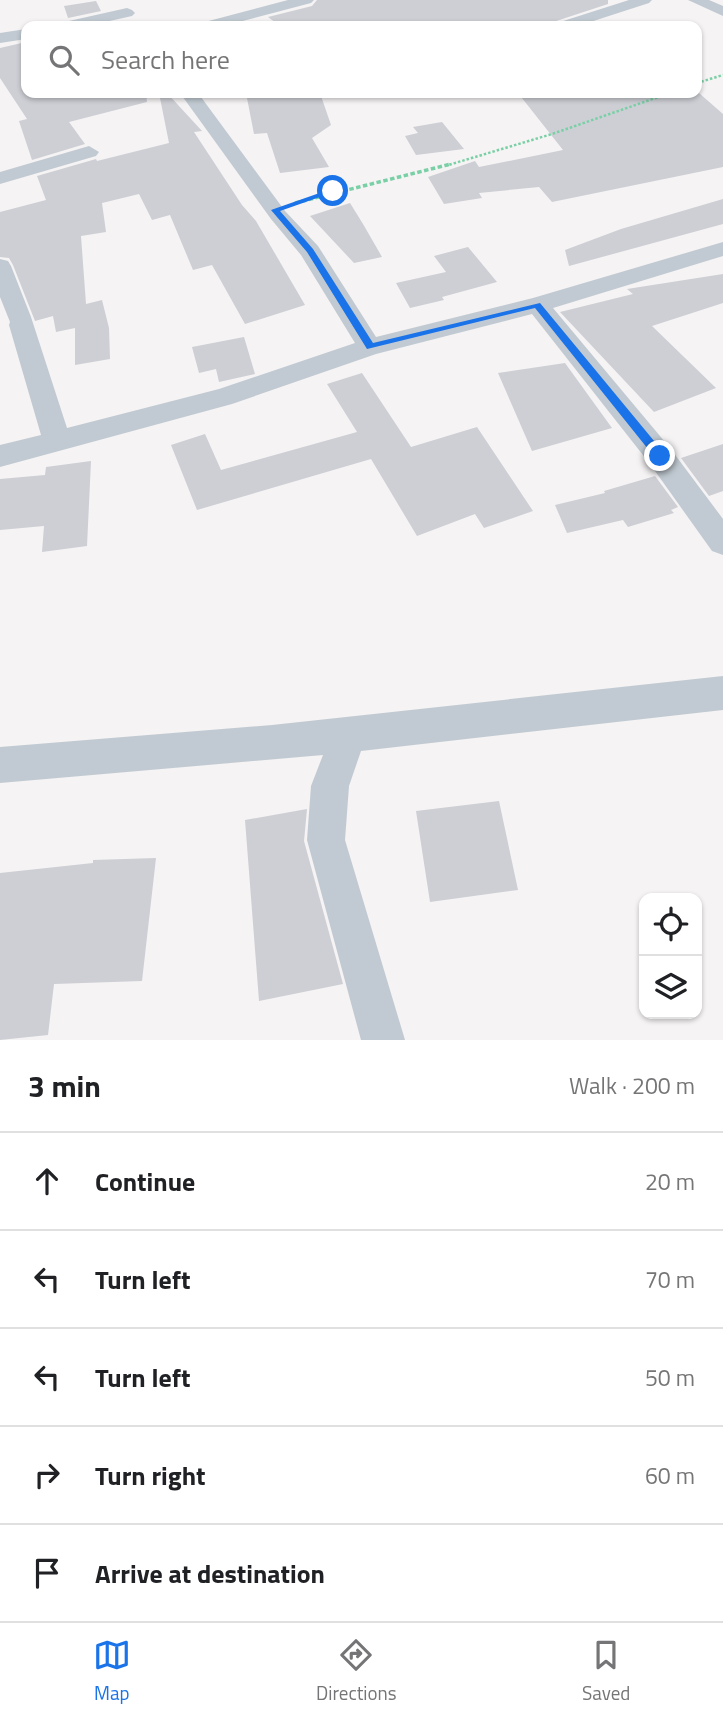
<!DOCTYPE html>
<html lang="en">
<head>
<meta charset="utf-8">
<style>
  :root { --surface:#fff; --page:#f2f2f2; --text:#202124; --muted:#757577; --line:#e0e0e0; --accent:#1a73e8 }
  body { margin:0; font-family:"Titillium Web",sans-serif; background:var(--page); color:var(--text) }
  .controls { position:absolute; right:21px; bottom:21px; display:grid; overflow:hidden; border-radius:14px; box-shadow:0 2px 5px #0004 }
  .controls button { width:63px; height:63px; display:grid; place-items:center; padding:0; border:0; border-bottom:2px solid var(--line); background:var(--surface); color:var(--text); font:35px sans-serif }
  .stop { position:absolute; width:21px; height:21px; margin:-16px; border:5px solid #1a73e8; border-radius:50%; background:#fff }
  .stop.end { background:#1a73e8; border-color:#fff; box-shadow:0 2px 7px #0008 }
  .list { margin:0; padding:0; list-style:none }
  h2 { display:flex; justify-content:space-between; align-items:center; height:91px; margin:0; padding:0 28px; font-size:30px }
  h2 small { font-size:23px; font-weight:400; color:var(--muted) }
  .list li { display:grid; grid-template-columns:46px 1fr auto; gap:21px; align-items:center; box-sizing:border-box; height:98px; padding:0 28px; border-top:2px solid var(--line) }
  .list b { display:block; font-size:26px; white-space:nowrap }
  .list em { font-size:23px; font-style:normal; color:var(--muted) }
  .icon { flex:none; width:38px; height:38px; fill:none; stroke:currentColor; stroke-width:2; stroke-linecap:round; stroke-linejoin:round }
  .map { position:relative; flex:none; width:723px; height:1040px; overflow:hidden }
  .search { position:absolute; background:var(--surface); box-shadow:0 2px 5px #0004; left:21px; right:21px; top:21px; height:77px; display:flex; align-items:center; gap:18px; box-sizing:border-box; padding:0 24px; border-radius:14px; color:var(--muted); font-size:26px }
  .sheet { height:581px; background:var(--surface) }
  nav { display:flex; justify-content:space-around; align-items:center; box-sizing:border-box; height:98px; border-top:2px solid var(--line); background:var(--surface); font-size:19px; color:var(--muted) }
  nav a { display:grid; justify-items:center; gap:4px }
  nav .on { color:var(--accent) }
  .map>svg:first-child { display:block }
  .building { fill:#cdcfd5 }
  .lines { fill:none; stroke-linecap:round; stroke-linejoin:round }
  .path-far1 { stroke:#7ad0a6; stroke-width:2.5; stroke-dasharray:2.5 2; stroke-linecap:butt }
  .path { stroke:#7ad0a6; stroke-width:3.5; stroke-dasharray:4.5 2.5; stroke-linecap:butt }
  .minor { fill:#c1cad2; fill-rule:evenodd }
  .route { fill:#1a73e8 }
</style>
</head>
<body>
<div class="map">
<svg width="723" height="1040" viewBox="0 0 723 1040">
  <rect width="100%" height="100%" fill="#f5f3f3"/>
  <g class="building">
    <polygon points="317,0 608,0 608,4 541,26 280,26 268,17 312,6"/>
    <polygon points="96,1 101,11 68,18 64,6"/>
    <polygon points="26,42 26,93 146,93 147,102 69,122 85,144 32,160 19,121 27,119 0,78 0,48"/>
    <polygon points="159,93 167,93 202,131 194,132 242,205 256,221 305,305 245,324 212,265 193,270 170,215 152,220 139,194 102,203 106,232 81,236 86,304 102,300 109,328 110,359 75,365 75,328 56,332 53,316 35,321 13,265 9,258 0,257 0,212 46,200 37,176 96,159 97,161 169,143"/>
    <polygon points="246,93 320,93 331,125 312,138 329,167 280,173 267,133 254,134"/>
    <polygon points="518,93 699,93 723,114 723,167 552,202 539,187 479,193 482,198 444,204 428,177 475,161 479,167 563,150"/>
    <polygon points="442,122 464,149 416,155 405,136 418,133 413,127"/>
    <polygon points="723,199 723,224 569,266 565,250 621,229"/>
    <polygon points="350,203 363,224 382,257 354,263 310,216"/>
    <polygon points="468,247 497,282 442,297 444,300 410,308 396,283 446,272 434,256"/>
    <polygon points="723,274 723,303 652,326 716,388 654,412 560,312 633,294 627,289"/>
    <polygon points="244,337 255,374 219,382 216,369 199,373 192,347"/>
    <polygon points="565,363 612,428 532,451 498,373"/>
    <polygon points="362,373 411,447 477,427 533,511 484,528 475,514 417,536 371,459 197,510 171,445 205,434 221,470 357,432 327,384"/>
    <polygon points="723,444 723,491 709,496 681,458"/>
    <polygon points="91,461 87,546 42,552 44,526 0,530 0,479 45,475 46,467"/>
    <polygon points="655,476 678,507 671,510 674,513 628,527 623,520 567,533 555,505 605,493 604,491"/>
    <polygon points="499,801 518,890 430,902 416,811"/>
    <polygon points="307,809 304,841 343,984 259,1001 245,820"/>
    <polygon points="156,858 142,981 54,984 48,1035 0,1040 0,873 93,863 93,860"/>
  </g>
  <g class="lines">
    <g class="path-far1">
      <polyline points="697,83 723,75"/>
      <polyline points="445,166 552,134 670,93"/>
    </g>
    <polyline class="path" points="295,203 451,164"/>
    <g class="minor">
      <polygon points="288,0 314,0 311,3 224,26 199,26 201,23"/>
      <polygon points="629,0 652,0 649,3 578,26 555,26 557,23"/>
      <polygon points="688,0 709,0 723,6 723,16"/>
      <polygon points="127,8 132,10 135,13 132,16 87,26 58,26 60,23"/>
      <polygon points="26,29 26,39 0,43 0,33"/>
      <polygon points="180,93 198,93 285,211 318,246 376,337 533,298 723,242 723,256 553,308 670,448 723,519 723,555 712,551 650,464 532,314 376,354 232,404 0,467 0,445 41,435 9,325 10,322 0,297 0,259 8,261 11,266 31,317 67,428 219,389 355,343 301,255 271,219"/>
      <polygon points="89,146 99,152 96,156 0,184 0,172"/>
      <polygon points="723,676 723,710 361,751 349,786 345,840 405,1040 361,1040 307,840 311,786 323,755 0,783 0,747 272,725"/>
    </g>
  </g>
  <polygon class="route" points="331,189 337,191 280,211 313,249 373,343 540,303 664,453 664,459 656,459 535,308 367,349 307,252 271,210"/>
</svg>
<div class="controls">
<button><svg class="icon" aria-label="locate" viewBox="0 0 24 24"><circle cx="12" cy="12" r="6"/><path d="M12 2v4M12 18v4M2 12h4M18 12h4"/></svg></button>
<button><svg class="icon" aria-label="layers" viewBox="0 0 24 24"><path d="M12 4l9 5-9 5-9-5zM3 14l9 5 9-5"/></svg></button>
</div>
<div class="stop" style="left:333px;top:191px"></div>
<div class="stop end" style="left:660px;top:456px"></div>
<div class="search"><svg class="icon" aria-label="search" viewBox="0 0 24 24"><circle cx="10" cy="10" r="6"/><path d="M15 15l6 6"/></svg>Search here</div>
</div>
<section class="sheet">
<h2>3 min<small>Walk · 200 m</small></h2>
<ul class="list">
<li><svg class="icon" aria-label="ahead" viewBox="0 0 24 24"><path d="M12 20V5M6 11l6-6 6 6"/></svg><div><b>Continue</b></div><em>20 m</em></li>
<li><svg class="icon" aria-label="left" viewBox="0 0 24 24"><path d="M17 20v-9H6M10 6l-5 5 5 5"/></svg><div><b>Turn left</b></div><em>70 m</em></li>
<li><svg class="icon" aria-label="left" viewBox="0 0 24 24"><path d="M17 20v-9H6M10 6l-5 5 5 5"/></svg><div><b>Turn left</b></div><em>50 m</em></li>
<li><svg class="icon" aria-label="right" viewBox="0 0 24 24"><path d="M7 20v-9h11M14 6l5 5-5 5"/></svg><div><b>Turn right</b></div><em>60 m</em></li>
<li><svg class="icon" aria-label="arrive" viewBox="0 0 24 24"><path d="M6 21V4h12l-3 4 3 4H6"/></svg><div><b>Arrive at destination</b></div></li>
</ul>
</section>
<nav>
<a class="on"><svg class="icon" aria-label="map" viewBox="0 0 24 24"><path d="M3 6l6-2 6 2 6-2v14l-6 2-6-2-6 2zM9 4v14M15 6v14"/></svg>Map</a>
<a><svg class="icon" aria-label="directions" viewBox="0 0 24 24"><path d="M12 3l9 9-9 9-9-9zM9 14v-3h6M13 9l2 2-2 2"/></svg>Directions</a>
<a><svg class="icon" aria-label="saved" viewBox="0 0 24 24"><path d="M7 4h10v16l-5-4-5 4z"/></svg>Saved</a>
</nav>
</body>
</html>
